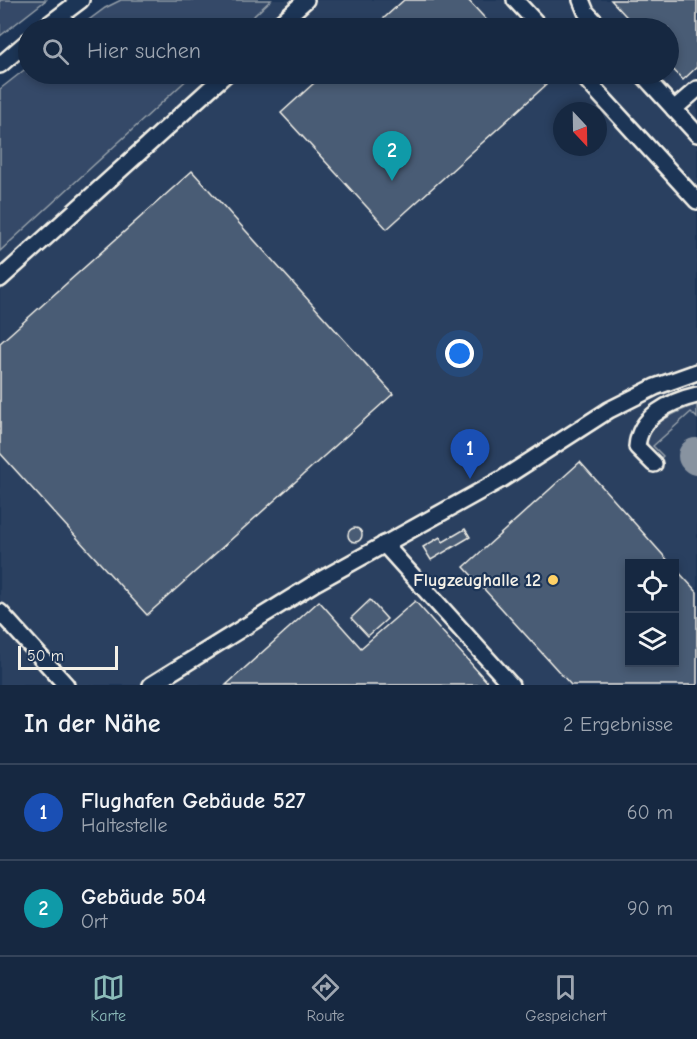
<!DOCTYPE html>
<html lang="de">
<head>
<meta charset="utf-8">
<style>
  :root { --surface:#162841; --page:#1f3048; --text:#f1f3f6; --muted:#9ea6b1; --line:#35445a; --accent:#8bbbb9 }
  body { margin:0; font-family:"Comic Neue",sans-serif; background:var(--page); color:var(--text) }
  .controls { position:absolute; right:18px; bottom:18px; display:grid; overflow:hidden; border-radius:0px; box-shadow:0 3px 9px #0003 }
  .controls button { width:54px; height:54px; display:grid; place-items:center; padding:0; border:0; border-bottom:2px solid var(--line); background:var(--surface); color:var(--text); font:30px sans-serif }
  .compass { position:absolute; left:553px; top:102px; width:54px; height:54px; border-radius:50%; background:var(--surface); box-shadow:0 3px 9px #0003; rotate:158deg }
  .scale { position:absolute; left:18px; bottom:15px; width:100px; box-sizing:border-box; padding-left:6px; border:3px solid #f4f1e8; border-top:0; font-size:16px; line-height:21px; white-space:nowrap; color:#f4f1e8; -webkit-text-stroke:4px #1d3557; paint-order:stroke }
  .you { position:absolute; left:460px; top:354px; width:21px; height:21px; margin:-15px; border:4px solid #fff; border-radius:50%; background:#1a73e8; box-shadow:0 0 0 9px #1a73e833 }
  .badge { display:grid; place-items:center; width:39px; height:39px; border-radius:50%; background:var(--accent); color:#fff; font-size:20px; font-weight:700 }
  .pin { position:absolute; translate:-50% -50px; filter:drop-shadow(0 2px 3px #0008) }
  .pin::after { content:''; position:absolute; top:32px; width:21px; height:18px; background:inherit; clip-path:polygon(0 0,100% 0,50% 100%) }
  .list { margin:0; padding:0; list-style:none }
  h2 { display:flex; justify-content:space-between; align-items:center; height:78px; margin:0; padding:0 24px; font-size:26px }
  h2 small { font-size:20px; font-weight:400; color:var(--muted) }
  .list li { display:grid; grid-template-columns:39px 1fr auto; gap:18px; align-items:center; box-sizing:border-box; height:96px; padding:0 24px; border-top:2px solid var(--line) }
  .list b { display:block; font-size:22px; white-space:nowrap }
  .list p { margin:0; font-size:20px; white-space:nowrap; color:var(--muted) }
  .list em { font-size:20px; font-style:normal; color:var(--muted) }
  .icon { flex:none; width:33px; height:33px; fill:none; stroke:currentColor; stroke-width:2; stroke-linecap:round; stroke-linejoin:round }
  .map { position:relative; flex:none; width:697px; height:685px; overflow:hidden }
  .search { position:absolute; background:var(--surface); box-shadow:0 3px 9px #0003; left:18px; right:18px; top:18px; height:66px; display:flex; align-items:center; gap:15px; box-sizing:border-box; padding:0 21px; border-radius:33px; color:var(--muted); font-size:22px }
  .sheet { height:270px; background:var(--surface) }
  nav { display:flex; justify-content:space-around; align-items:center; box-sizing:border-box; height:84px; border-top:2px solid var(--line); background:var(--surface); font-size:16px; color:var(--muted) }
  nav a { display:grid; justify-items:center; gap:3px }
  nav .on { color:var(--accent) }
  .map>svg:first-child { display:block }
  .built { fill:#2a4060; fill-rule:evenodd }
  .green { fill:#354a67; stroke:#949ea8; stroke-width:1.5 }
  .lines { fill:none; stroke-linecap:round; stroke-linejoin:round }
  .taxiway { stroke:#8893a0; stroke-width:36 }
  .building { fill:#485b74; stroke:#f4f1e8; stroke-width:1.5 }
  .minor-casing { stroke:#f4f1e8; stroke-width:20 }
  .minor { stroke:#1d3557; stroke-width:15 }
  .poi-dot { fill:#ffd166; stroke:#1d3557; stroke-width:2 }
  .labels { text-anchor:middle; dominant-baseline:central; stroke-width:4.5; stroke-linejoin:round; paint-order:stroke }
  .poi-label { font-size:18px; font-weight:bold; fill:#f4f1e8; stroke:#1d3557; text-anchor:end }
</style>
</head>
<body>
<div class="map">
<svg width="697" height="685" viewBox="0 0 697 685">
  <rect width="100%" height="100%" fill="#1d3557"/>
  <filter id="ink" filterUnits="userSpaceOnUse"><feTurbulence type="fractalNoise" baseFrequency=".0167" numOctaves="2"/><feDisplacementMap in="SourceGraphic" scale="12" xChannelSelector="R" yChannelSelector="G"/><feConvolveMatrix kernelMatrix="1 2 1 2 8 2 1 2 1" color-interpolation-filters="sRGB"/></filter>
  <g filter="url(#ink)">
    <path class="built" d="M121,0h576v685h-697v-596l28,-22v7h640v-46h-590l27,-20zM562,111h36v36h-36zM630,564h44v98h-44z"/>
    <g class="green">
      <polygon points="0,0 46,0 0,36"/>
      <polygon points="121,0 271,0 241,28 78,28 105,8"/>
      <polygon points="28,67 28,74 193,74 0,251 0,89"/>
      <path d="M697,404v14l-6,-6 -38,34 10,10 -6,6c-30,-32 17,-49 40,-58z"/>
    </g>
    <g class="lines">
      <polyline class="taxiway" points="696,456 697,457"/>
    </g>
    <g class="building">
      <polygon points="404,0 468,0 494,28 373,28"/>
      <polygon points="611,0 697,0 697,67 683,80 668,64 668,28 637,28"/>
      <polygon points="324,74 535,74 546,85 387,229 281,113"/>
      <polygon points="192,171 393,394 147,615 0,453 0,343"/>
      <polygon points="580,462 671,564 630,564 630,662 674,662 674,567 697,592 697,685 571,685 464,567"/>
      <circle cx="355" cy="535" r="7"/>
      <polygon points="465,529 470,537 431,560 423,547 440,537 443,542"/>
      <polygon points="370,600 387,619 368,636 351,618"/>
      <polygon points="319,601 361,648 415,601 490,685 226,685"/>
    </g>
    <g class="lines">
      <g class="minor-casing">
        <g id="minor">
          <polyline points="515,0 541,28"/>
          <polyline points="581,0 586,12 601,28"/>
          <polyline points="44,28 81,0"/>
          <polyline points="275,28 306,0"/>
          <polyline points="0,65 28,41"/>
          <polyline points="581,74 697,201"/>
          <polyline points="642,74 697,134"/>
          <polyline points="674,109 697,89"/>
          <polyline points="0,279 226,74"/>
          <path d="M654,464l-17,-17c2,-31 34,-46 60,-52"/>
          <polyline points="384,544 511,685"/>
          <polyline points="0,612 66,685"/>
          <polyline points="151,685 315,583 502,479 609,410 655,387 697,372"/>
        </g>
      </g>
      <use href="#minor" class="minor"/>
    </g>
  </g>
  <circle class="poi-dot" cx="553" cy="580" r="6"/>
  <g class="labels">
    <g class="poi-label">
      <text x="541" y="580">Flugzeughalle 12</text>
    </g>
  </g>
</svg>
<div class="controls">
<button><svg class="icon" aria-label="locate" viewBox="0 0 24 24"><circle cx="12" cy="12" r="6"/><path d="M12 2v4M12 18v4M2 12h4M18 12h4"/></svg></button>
<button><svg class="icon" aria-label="layers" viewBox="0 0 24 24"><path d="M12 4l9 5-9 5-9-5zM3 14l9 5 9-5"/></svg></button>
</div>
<svg class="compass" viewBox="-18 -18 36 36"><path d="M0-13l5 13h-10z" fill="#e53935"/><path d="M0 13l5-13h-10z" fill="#9ea6b1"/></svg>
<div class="scale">50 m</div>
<div class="you"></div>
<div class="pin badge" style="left:470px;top:479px;background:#1a4fb4">1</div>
<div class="pin badge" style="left:392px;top:181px;background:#0f9aa8">2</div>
<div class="search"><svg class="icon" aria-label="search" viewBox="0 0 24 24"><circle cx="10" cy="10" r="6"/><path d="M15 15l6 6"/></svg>Hier suchen</div>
</div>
<section class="sheet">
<h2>In der Nähe<small>2 Ergebnisse</small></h2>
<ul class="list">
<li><span class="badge" style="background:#1a4fb4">1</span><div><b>Flughafen Gebäude 527</b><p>Haltestelle</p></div><em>60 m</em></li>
<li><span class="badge" style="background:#0f9aa8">2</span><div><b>Gebäude 504</b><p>Ort</p></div><em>90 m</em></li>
</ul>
</section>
<nav>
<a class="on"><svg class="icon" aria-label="map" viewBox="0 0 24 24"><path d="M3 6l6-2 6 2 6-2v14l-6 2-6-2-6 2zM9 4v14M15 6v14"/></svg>Karte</a>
<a><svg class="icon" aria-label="directions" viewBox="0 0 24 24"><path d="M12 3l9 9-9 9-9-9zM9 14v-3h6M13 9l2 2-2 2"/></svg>Route</a>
<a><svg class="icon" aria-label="saved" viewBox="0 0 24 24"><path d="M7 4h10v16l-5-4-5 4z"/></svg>Gespeichert</a>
</nav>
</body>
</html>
